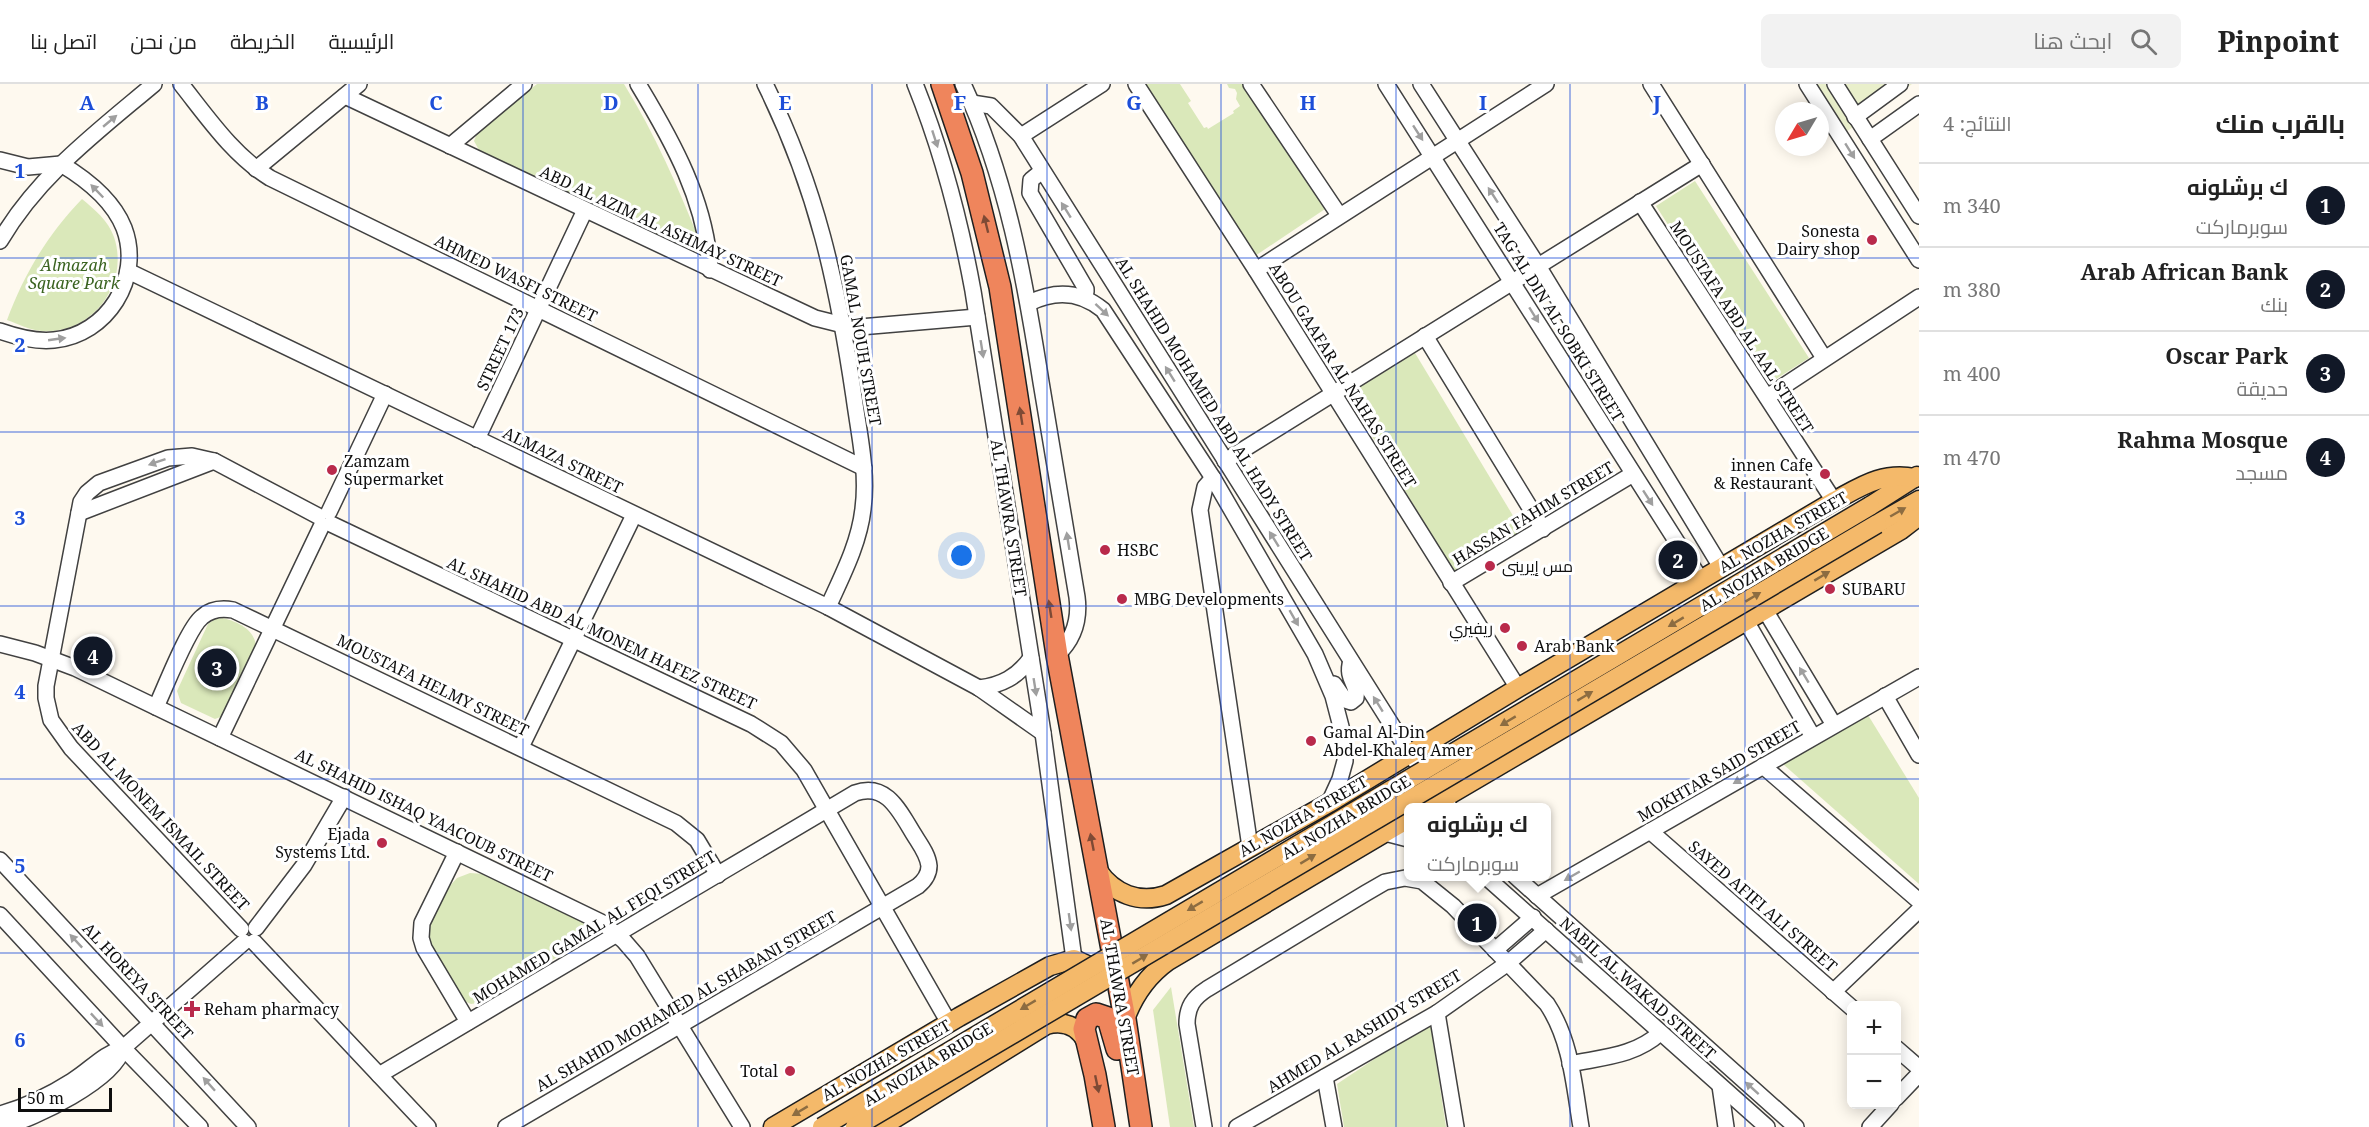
<!DOCTYPE html>
<html lang="ar">
<head>
<meta charset="utf-8">
<style>
  :root { --surface:#fff; --page:#f2f2f2; --text:#222; --muted:#767676; --line:#e0e0e0; --accent:#111827 }
  body { margin:0; font-family:"Noto Serif",Cairo,serif; background:var(--page); color:var(--text); direction:rtl }
  .controls { position:absolute; right:18px; bottom:18px; display:grid; overflow:hidden; border-radius:9px; box-shadow:0 3px 15px #0003 }
  .controls button { width:54px; height:54px; display:grid; place-items:center; padding:0; border:0; border-bottom:2px solid var(--line); background:var(--surface); color:var(--text); font:30px sans-serif }
  .compass { position:absolute; left:1775px; top:18px; width:54px; height:54px; border-radius:50%; background:var(--surface); box-shadow:0 3px 15px #0003; rotate:232deg }
  .scale { position:absolute; left:18px; bottom:15px; width:94px; box-sizing:border-box; padding-left:6px; border:3px solid #0e0e0e; border-top:0; font-size:16px; line-height:21px; white-space:nowrap; color:#0e0e0e; -webkit-text-stroke:4px #fff; paint-order:stroke }
  .you { position:absolute; left:962px; top:472px; width:21px; height:21px; margin:-15px; border:4px solid #fff; border-radius:50%; background:#1a73e8; box-shadow:0 0 0 9px #1a73e833 }
  .badge { display:grid; place-items:center; width:39px; height:39px; border-radius:50%; background:var(--accent); color:#fff; font-size:20px; font-weight:700 }
  .pin { position:absolute; translate:-50% -50%; border:3px solid #fff; box-shadow:0 2px 6px #0006 }
  .popup { position:absolute; left:1404px; top:719px; width:147px; height:78px; box-sizing:border-box; display:grid; place-content:center; border-radius:9px; background:var(--surface); filter:drop-shadow(0 2px 4px #0005); font-size:20px; white-space:nowrap; color:var(--muted) }
  .popup b { font-size:22px; color:var(--text) }
  .popup::after { content:''; position:absolute; left:50%; top:100%; margin-left:-12px; border:12px solid transparent; border-top-color:var(--surface) }
  .list { margin:0; padding:0; list-style:none }
  h2 { display:flex; justify-content:space-between; align-items:center; height:78px; margin:0; padding:0 24px; font-size:26px }
  h2 small { font-size:20px; font-weight:400; color:var(--muted) }
  .list li { display:grid; grid-template-columns:39px 1fr auto; gap:18px; align-items:center; box-sizing:border-box; height:84px; padding:0 24px; border-top:2px solid var(--line) }
  .list b { display:block; font-size:22px; white-space:nowrap }
  .list p { margin:0; font-size:20px; white-space:nowrap; color:var(--muted) }
  .list em { font-size:20px; font-style:normal; color:var(--muted) }
  .icon { flex:none; width:33px; height:33px; fill:none; stroke:currentColor; stroke-width:2; stroke-linecap:round; stroke-linejoin:round }
  .map { position:relative; flex:none; width:1919px; height:1043px; overflow:hidden; direction:ltr }
  header { display:flex; align-items:center; gap:36px; box-sizing:border-box; height:84px; padding:0 30px; background:var(--surface); border-bottom:2px solid var(--line) }
  header strong { font-size:28px }
  nav { display:flex; gap:33px; margin-inline-start:auto; font-size:21px }
  .search { width:420px; height:54px; background:var(--page); display:flex; align-items:center; gap:15px; box-sizing:border-box; padding:0 21px; border-radius:9px; color:var(--muted); font-size:22px }
  main { display:flex }
  aside { flex:1; background:var(--surface) }
  .map>svg:first-child { display:block }
  .green { fill:#dae8ba }
  .pitch { fill:#e9efcb }
  .lines { fill:none; stroke-linecap:round; stroke-linejoin:round }
  .minor-casing { stroke:#414141; stroke-width:18 }
  .major-casing { stroke:#1f1f1f; stroke-width:21 }
  .highway-casing { stroke:#1f1f1f; stroke-width:24 }
  .minor { stroke:#fff; stroke-width:15 }
  .major { stroke:#f4b96a; stroke-width:18 }
  .highway { stroke:#ef855c; stroke-width:21 }
  .major-bridge-casing { stroke:#1f1f1f; stroke-width:21; stroke-linecap:butt }
  .major-bridge { stroke:#f4b96a; stroke-width:18 }
  .oneway { fill:#9f9f9f }
  .oneway2 { fill:#7e4a35 }
  .oneway3 { fill:#8c6c41 }
  .grid { fill:none; stroke:#1d4ed8; stroke-width:1.5; stroke-opacity:0.55 }
  .poi-dot { fill:#b92a4b; stroke:#fff; stroke-width:2 }
  .labels { text-anchor:middle; dominant-baseline:central; stroke-width:6; stroke-linejoin:round; paint-order:stroke }
  .street-label { font-size:16px; fill:#0e0e0e; stroke:#fff }
  .poi-label { font-size:16px; fill:#0e0e0e; stroke:#fff; text-anchor:start }
  .park-label { font-size:16px; font-style:italic; fill:#3a6320; stroke:#fff }
  .grid-label { font-size:20px; text-anchor:middle; font-weight:bold; fill:#1d4ed8; stroke:#fff; stroke-width:6; stroke-linejoin:round; paint-order:stroke }
</style>
</head>
<body>
<header>
<strong>Pinpoint</strong>
<div class="search"><svg class="icon" aria-label="search" viewBox="0 0 24 24"><circle cx="10" cy="10" r="6"/><path d="M15 15l6 6"/></svg>ابحث هنا</div>
<nav><a>الرئيسية</a><a>الخريطة</a><a>من نحن</a><a>اتصل بنا</a></nav>
</header>
<main>
<aside>
<h2>بالقرب منك<small>النتائج: 4</small></h2>
<ul class="list">
<li><span class="badge">1</span><div><b>ك برشلونه</b><p>سوبرماركت</p></div><em>340 m</em></li>
<li><span class="badge">2</span><div><b>Arab African Bank</b><p>بنك</p></div><em>380 m</em></li>
<li><span class="badge">3</span><div><b>Oscar Park</b><p>حديقة</p></div><em>400 m</em></li>
<li><span class="badge">4</span><div><b>Rahma Mosque</b><p>مسجد</p></div><em>470 m</em></li>
</ul>
</aside>
<div class="map">
<svg width="1919" height="1043" viewBox="0 0 1919 1043">
  <rect width="100%" height="100%" fill="#fef9ef"/>
  <g class="green">
    <path d="M537,0h87c31,50 54,103 76,158 -5,7 -11,8 -19,5l-202,-97 -5,-9 4,-10z"/>
    <polygon points="1142,0 1180,0 1191,17 1188,19 1204,44 1207,43 1208,45 1234,29 1233,27 1240,22 1236,15 1237,9 1235,5 1229,4 1227,0 1246,0 1328,123 1255,172"/>
    <polygon points="1695,97 1809,274 1770,299 1656,122"/>
    <path d="M82,115c13,11 26,21 32,38 16,47 -22,98 -72,94 -12,-1 -24,-7 -35,-11 17,-46 41,-86 75,-121z"/>
    <polygon points="1415,269 1524,450 1456,491 1347,311"/>
    <path d="M223,534c15,4 31,11 33,28l-33,70 -8,3 -34,-16 -4,-12 31,-67 7,-5z"/>
    <polygon points="1860,618 1919,714 1919,800 1775,673"/>
    <polygon points="470,789 484,790 584,837 588,847 585,857 478,919 471,920 464,917 428,856 429,840 447,805 457,794"/>
    <polygon points="1171,903 1194,1043 1170,1043 1153,926"/>
    <polygon points="1430,938 1446,1043 1344,1043 1337,1000"/>
  </g>
  <polygon class="pitch" points="1816,0 1912,0 1846,48"/>
  <g class="lines">
    <g class="minor-casing">
      <g id="minor">
        <path d="M181,0c27,34 52,71 89,94l594,290"/>
        <path d="M638,0c35,58 68,117 72,186"/>
        <path d="M765,0c52,105 72,198 89,313 5,37 14,75 9,112 -4,35 -21,67 -35,98"/>
        <path d="M915,0c27,67 45,136 58,207l70,442 31,226"/>
        <path d="M963,0c44,94 62,196 78,298 12,71 24,143 36,215 3,23 -3,42 -20,58"/>
        <polyline points="1136,0 1256,186 1518,604"/>
        <polyline points="1251,0 1339,131"/>
        <polyline points="1386,0 1701,496"/>
        <polyline points="1421,0 1538,182 1721,483"/>
        <polyline points="1651,0 1824,274"/>
        <polyline points="1807,0 1919,176"/>
        <polyline points="1835,0 1919,132"/>
        <polyline points="345,12 815,234 843,241 860,243 977,233"/>
        <polyline points="972,19 991,22 1021,52 1410,670 1450,724"/>
        <polyline points="1855,33 1900,0"/>
        <polyline points="1021,52 1102,0"/>
        <polyline points="1870,55 1919,20"/>
        <polyline points="450,62 524,0"/>
        <path d="M0,76l28,7 33,-3c25,15 52,36 63,64 19,50 -17,107 -70,112 -18,2 -37,-3 -54,-9"/>
        <polyline points="256,85 359,0"/>
        <polyline points="1042,87 1031,96 1030,109 1086,205 1086,208 1081,213"/>
        <polyline points="1640,118 1834,417"/>
        <path d="M0,157c38,-65 97,-109 154,-157"/>
        <polyline points="1256,186 1546,0"/>
        <polyline points="128,187 828,523 979,604 1043,649"/>
        <path d="M1029,219c26,-13 51,-12 74,7l110,168 102,176 18,42 12,46v19l-5,18 -11,24"/>
        <polyline points="1425,252 1543,445"/>
        <polyline points="1767,313 1919,213"/>
        <polyline points="477,355 585,126"/>
        <polyline points="1225,377 1702,80"/>
        <polyline points="1213,394 1205,403 1200,426 1250,763"/>
        <polyline points="329,428 385,310"/>
        <polyline points="79,429 214,377"/>
        <polyline points="331,440 751,640 781,659 804,686 949,939"/>
        <polyline points="1451,499 1633,390"/>
        <polyline points="1765,526 1834,641"/>
        <polyline points="1746,537 1813,653"/>
        <polyline points="0,560 35,569 75,584 603,839 624,857 637,872 742,1043"/>
        <path d="M1334,600l11,16 6,2 5,-4c3,-13 -11,-19 -5,-37"/>
        <path d="M979,604c23,-3 38,-11 52,-30"/>
        <polyline points="1885,612 1919,671"/>
        <path d="M156,623c9,-19 32,-79 46,-90 9,-8 20,-9 31,-7l443,213 21,17 21,35"/>
        <polyline points="220,654 322,441"/>
        <polyline points="521,663 634,431"/>
        <polyline points="1763,682 1919,817"/>
        <polyline points="1650,747 1852,924"/>
        <polyline points="1385,749 1408,755"/>
        <polyline points="457,768 422,839 421,854 424,864 468,938"/>
        <polyline points="0,776 248,1043"/>
        <polyline points="1485,792 1767,1043"/>
        <polyline points="1515,792 1796,1043"/>
        <polyline points="1537,812 1919,593"/>
        <polyline points="0,831 123,964 200,1043"/>
        <polyline points="256,844 304,781 344,713"/>
        <polyline points="241,845 71,664 51,636 46,614 46,602 81,418 87,409 99,399 168,374 192,372 214,377 318,432"/>
        <polyline points="254,858 428,1043"/>
        <polyline points="1495,866 1533,833"/>
        <polyline points="1833,908 1919,826"/>
        <polyline points="1437,929 1456,1043"/>
        <polyline points="1896,964 1919,984"/>
        <path d="M1570,980c33,-7 65,-8 90,-31"/>
        <path d="M379,991l476,-282c31,-11 44,17 58,40 6,10 15,21 16,33 0,8 -5,15 -11,20l-412,241"/>
        <polyline points="1325,993 1334,1043"/>
        <polyline points="1720,1002 1726,1043"/>
        <polyline points="1896,1014 1919,990"/>
        <path d="M0,1030c25,-7 50,-19 72,-33 18,-11 31,-27 51,-33l121,-106"/>
        <path d="M3,1043c32,-9 111,-46 120,-79"/>
        <path d="M1204,1043l-17,-103c0,-17 6,-26 20,-35l159,-96 19,-11 20,-4 17,3 31,25 94,98c24,36 27,81 34,123"/>
        <polyline points="1237,1043 1437,929 1508,879 1546,846"/>
        <polyline points="1870,1043 1891,1020"/>
      </g>
    </g>
    <g class="major-casing">
      <g id="major">
        <polyline points="1870,422 1917,392"/>
        <polyline points="1877,440 1919,416"/>
        <polyline points="1427,724 1901,446 1919,432"/>
        <path d="M1098,787c16,23 41,33 68,24l163,-92 189,-115 316,-187c28,-15 47,-29 81,-23"/>
        <path d="M1125,935c9,-24 22,-43 43,-58l240,-142"/>
        <polyline points="773,1043 959,933 1050,882 1074,875 1102,888"/>
        <path d="M881,1043l165,-102c17,-5 32,1 40,16"/>
      </g>
    </g>
    <g class="highway-casing">
      <g id="highway">
        <polyline points="942,0 972,89 1000,203 1057,571 1125,935 1141,1043"/>
        <polyline points="1104,1043 1095,991 1084,945 1087,935 1096,930 1108,934 1117,965"/>
      </g>
    </g>
    <use href="#minor" class="minor"/>
    <use href="#major" class="major"/>
    <use href="#highway" class="highway"/>
    <g class="major-bridge-casing">
      <g id="major-bridge">
        <polyline points="822,1043 1870,422"/>
        <polyline points="855,1043 1877,440"/>
      </g>
    </g>
    <use href="#major-bridge" class="major-bridge"/>
  </g>
  <defs><path id="oneway-solid" d="M-6-.8H1V-3.2L6.5 0L1 3.2V.8H-6Z" transform="scale(1.5)"/></defs>
  <g class="oneway">
    <use href="#oneway-solid" transform="translate(110 37) rotate(-40)"/>
    <use href="#oneway-solid" transform="translate(1418 49) rotate(57)"/>
    <use href="#oneway-solid" transform="translate(935 55) rotate(72)"/>
    <use href="#oneway-solid" transform="translate(1850 67) rotate(58)"/>
    <use href="#oneway-solid" transform="translate(97 107) rotate(-134)"/>
    <use href="#oneway-solid" transform="translate(1493 111) rotate(-123)"/>
    <use href="#oneway-solid" transform="translate(1066 126) rotate(-122)"/>
    <use href="#oneway-solid" transform="translate(1102 226) rotate(43)"/>
    <use href="#oneway-solid" transform="translate(1534 231) rotate(58)"/>
    <use href="#oneway-solid" transform="translate(57 255) rotate(-8)"/>
    <use href="#oneway-solid" transform="translate(982 265) rotate(81)"/>
    <use href="#oneway-solid" transform="translate(1170 290) rotate(-122)"/>
    <use href="#oneway-solid" transform="translate(157 378) rotate(161)"/>
    <use href="#oneway-solid" transform="translate(1648 414) rotate(57)"/>
    <use href="#oneway-solid" transform="translate(1274 455) rotate(-122)"/>
    <use href="#oneway-solid" transform="translate(1068 457) rotate(-99)"/>
    <use href="#oneway-solid" transform="translate(1294 534) rotate(60)"/>
    <use href="#oneway-solid" transform="translate(1804 591) rotate(-121)"/>
    <use href="#oneway-solid" transform="translate(1035 603) rotate(81)"/>
    <use href="#oneway-solid" transform="translate(1378 620) rotate(-122)"/>
    <use href="#oneway-solid" transform="translate(1741 695) rotate(150)"/>
    <use href="#oneway-solid" transform="translate(1572 792) rotate(150)"/>
    <use href="#oneway-solid" transform="translate(1070 838) rotate(82)"/>
    <use href="#oneway-solid" transform="translate(76 857) rotate(-133)"/>
    <use href="#oneway-solid" transform="translate(1576 873) rotate(42)"/>
    <use href="#oneway-solid" transform="translate(97 936) rotate(47)"/>
    <use href="#oneway-solid" transform="translate(209 1000) rotate(-132)"/>
    <use href="#oneway-solid" transform="translate(1752 1004) rotate(-138)"/>
  </g>
  <g class="oneway2">
    <use href="#oneway-solid" transform="translate(986 140) rotate(-104)"/>
    <use href="#oneway-solid" transform="translate(1021 332) rotate(-99)"/>
    <use href="#oneway-solid" transform="translate(1050 525) rotate(-99)"/>
    <use href="#oneway-solid" transform="translate(1092 758) rotate(-101)"/>
    <use href="#oneway-solid" transform="translate(1097 1000) rotate(78)"/>
  </g>
  <g class="oneway3">
    <use href="#oneway-solid" transform="translate(1898 428) rotate(-30)"/>
    <use href="#oneway-solid" transform="translate(1822 492) rotate(-31)"/>
    <use href="#oneway-solid" transform="translate(1753 513) rotate(-31)"/>
    <use href="#oneway-solid" transform="translate(1676 538) rotate(149)"/>
    <use href="#oneway-solid" transform="translate(1585 612) rotate(-31)"/>
    <use href="#oneway-solid" transform="translate(1508 637) rotate(149)"/>
    <use href="#oneway-solid" transform="translate(1308 775) rotate(-31)"/>
    <use href="#oneway-solid" transform="translate(1195 822) rotate(149)"/>
    <use href="#oneway-solid" transform="translate(1140 875) rotate(-31)"/>
    <use href="#oneway-solid" transform="translate(1028 921) rotate(149)"/>
    <use href="#oneway-solid" transform="translate(800 1027) rotate(149)"/>
  </g>
  <path class="grid" d="M174,0v1043M349,0v1043M523,0v1043M698,0v1043M872,0v1043M1047,0v1043M1221,0v1043M1396,0v1043M1570,0v1043M1745,0v1043M0,174h1919M0,348h1919M0,522h1919M0,695h1919M0,869h1919"/>
  <g class="poi-dot">
    <circle cx="1872" cy="156" r="6"/>
    <circle cx="332" cy="386" r="6"/>
    <circle cx="1825" cy="390" r="6"/>
    <circle cx="1105" cy="466" r="6"/>
    <circle cx="1490" cy="482" r="6"/>
    <circle cx="1830" cy="505" r="6"/>
    <circle cx="1122" cy="515" r="6"/>
    <circle cx="1505" cy="544" r="6"/>
    <circle cx="1522" cy="562" r="6"/>
    <circle cx="1311" cy="657" r="6"/>
    <circle cx="382" cy="759" r="6"/>
    <path d="M189 916h6v6h6v6h-6v6h-6v-6h-6v-6h6z"/>
    <circle cx="790" cy="987" r="6"/>
  </g>
  <g class="labels">
    <g class="street-label">
      <text transform="translate(661 142) rotate(25)">ABD AL AZIM AL ASHMAY STREET</text>
      <text transform="translate(516 194) rotate(26)">AHMED WASFI STREET</text>
      <text transform="translate(1559 238) rotate(58)">TAG AL DIN AL SOBKI STREET</text>
      <text transform="translate(1742 243) rotate(57)">MOUSTAFA ABD AL AAL STREET</text>
      <text transform="translate(861 256) rotate(80)">GAMAL NOUH STREET</text>
      <text transform="translate(500 265) rotate(-65)">STREET 173</text>
      <text transform="translate(1343 291) rotate(58)">ABOU GAAFAR AL NAHAS STREET</text>
      <text transform="translate(1214 325) rotate(58)">AL SHAHID MOHAMED ABD AL HADY STREET</text>
      <text transform="translate(563 376) rotate(26)">ALMAZA STREET</text>
      <text transform="translate(1533 429) rotate(-31)">HASSAN FAHIM STREET</text>
      <text transform="translate(1009 434) rotate(81)">AL THAWRA STREET</text>
      <text transform="translate(1783 448) rotate(-30)">AL NOZHA STREET</text>
      <text transform="translate(1764 485) rotate(-31)">AL NOZHA BRIDGE</text>
      <text transform="translate(602 549) rotate(25)">AL SHAHID ABD AL MONEM HAFEZ STREET</text>
      <text transform="translate(433 601) rotate(26)">MOUSTAFA HELMY STREET</text>
      <text transform="translate(1719 687) rotate(-30)">MOKHTAR SAID STREET</text>
      <text transform="translate(424 731) rotate(26)">AL SHAHID ISHAQ YAACOUB STREET</text>
      <text transform="translate(161 732) rotate(47)">ABD AL MONEM ISMAIL STREET</text>
      <text transform="translate(1303 732) rotate(-30)">AL NOZHA STREET</text>
      <text transform="translate(1346 733) rotate(-31)">AL NOZHA BRIDGE</text>
      <text transform="translate(1763 822) rotate(41)">SAYED AFIFI ALI STREET</text>
      <text transform="translate(594 843) rotate(-31)">MOHAMED GAMAL AL FEQI STREET</text>
      <text transform="translate(138 897) rotate(47)">AL HOREYA STREET</text>
      <text transform="translate(1638 904) rotate(42)">NABIL AL WAKAD STREET</text>
      <text transform="translate(1120 913) rotate(80)">AL THAWRA STREET</text>
      <text transform="translate(686 917) rotate(-30)">AL SHAHID MOHAMED AL SHABANI STREET</text>
      <text transform="translate(1364 947) rotate(-31)">AHMED AL RASHIDY STREET</text>
      <text transform="translate(886 976) rotate(-30)">AL NOZHA STREET</text>
      <text transform="translate(928 980) rotate(-31)">AL NOZHA BRIDGE</text>
    </g>
    <g class="poi-label">
      <text x="1860" y="147" text-anchor="end">Sonesta<tspan x="1860" dy="18">Dairy shop</tspan></text>
      <text x="344" y="377">Zamzam<tspan x="344" dy="18">Supermarket</tspan></text>
      <text x="1813" y="381" text-anchor="end">innen Cafe<tspan x="1813" dy="18">&amp; Restaurant</tspan></text>
      <text x="1117" y="466">HSBC</text>
      <text x="1502" y="482">مس إيرينى</text>
      <text x="1842" y="505">SUBARU</text>
      <text x="1134" y="515">MBG Developments</text>
      <text x="1493" y="544" text-anchor="end">ريفيري</text>
      <text x="1534" y="562">Arab Bank</text>
      <text x="1323" y="648">Gamal Al-Din<tspan x="1323" dy="18">Abdel-Khaleq Amer</tspan></text>
      <text x="370" y="750" text-anchor="end">Ejada<tspan x="370" dy="18">Systems Ltd.</tspan></text>
      <text x="204" y="925">Reham pharmacy</text>
      <text x="778" y="987" text-anchor="end">Total</text>
    </g>
    <g class="park-label">
      <text x="74" y="181">Almazah<tspan x="74" dy="18">Square Park</tspan></text>
    </g>
  </g>
  <g class="grid-label">
    <text x="87" y="26">A</text>
    <text x="262" y="26">B</text>
    <text x="436" y="26">C</text>
    <text x="611" y="26">D</text>
    <text x="785" y="26">E</text>
    <text x="960" y="26">F</text>
    <text x="1134" y="26">G</text>
    <text x="1308" y="26">H</text>
    <text x="1483" y="26">I</text>
    <text x="1657" y="26">J</text>
    <text x="20" y="94">1</text>
    <text x="20" y="268">2</text>
    <text x="20" y="441">3</text>
    <text x="20" y="615">4</text>
    <text x="20" y="789">5</text>
    <text x="20" y="963">6</text>
  </g>
</svg>
<div class="controls">
<button>+</button>
<button>−</button>
</div>
<svg class="compass" viewBox="-18 -18 36 36"><path d="M0-13l5 13h-10z" fill="#e53935"/><path d="M0 13l5-13h-10z" fill="#767676"/></svg>
<div class="scale">50 m</div>
<div class="you"></div>
<div class="pin badge" style="left:1477px;top:839px">1</div>
<div class="popup"><b>ك برشلونه</b>سوبرماركت</div>
<div class="pin badge" style="left:1678px;top:476px">2</div>
<div class="pin badge" style="left:217px;top:584px">3</div>
<div class="pin badge" style="left:93px;top:572px">4</div>
</div>
</main>
</body>
</html>
